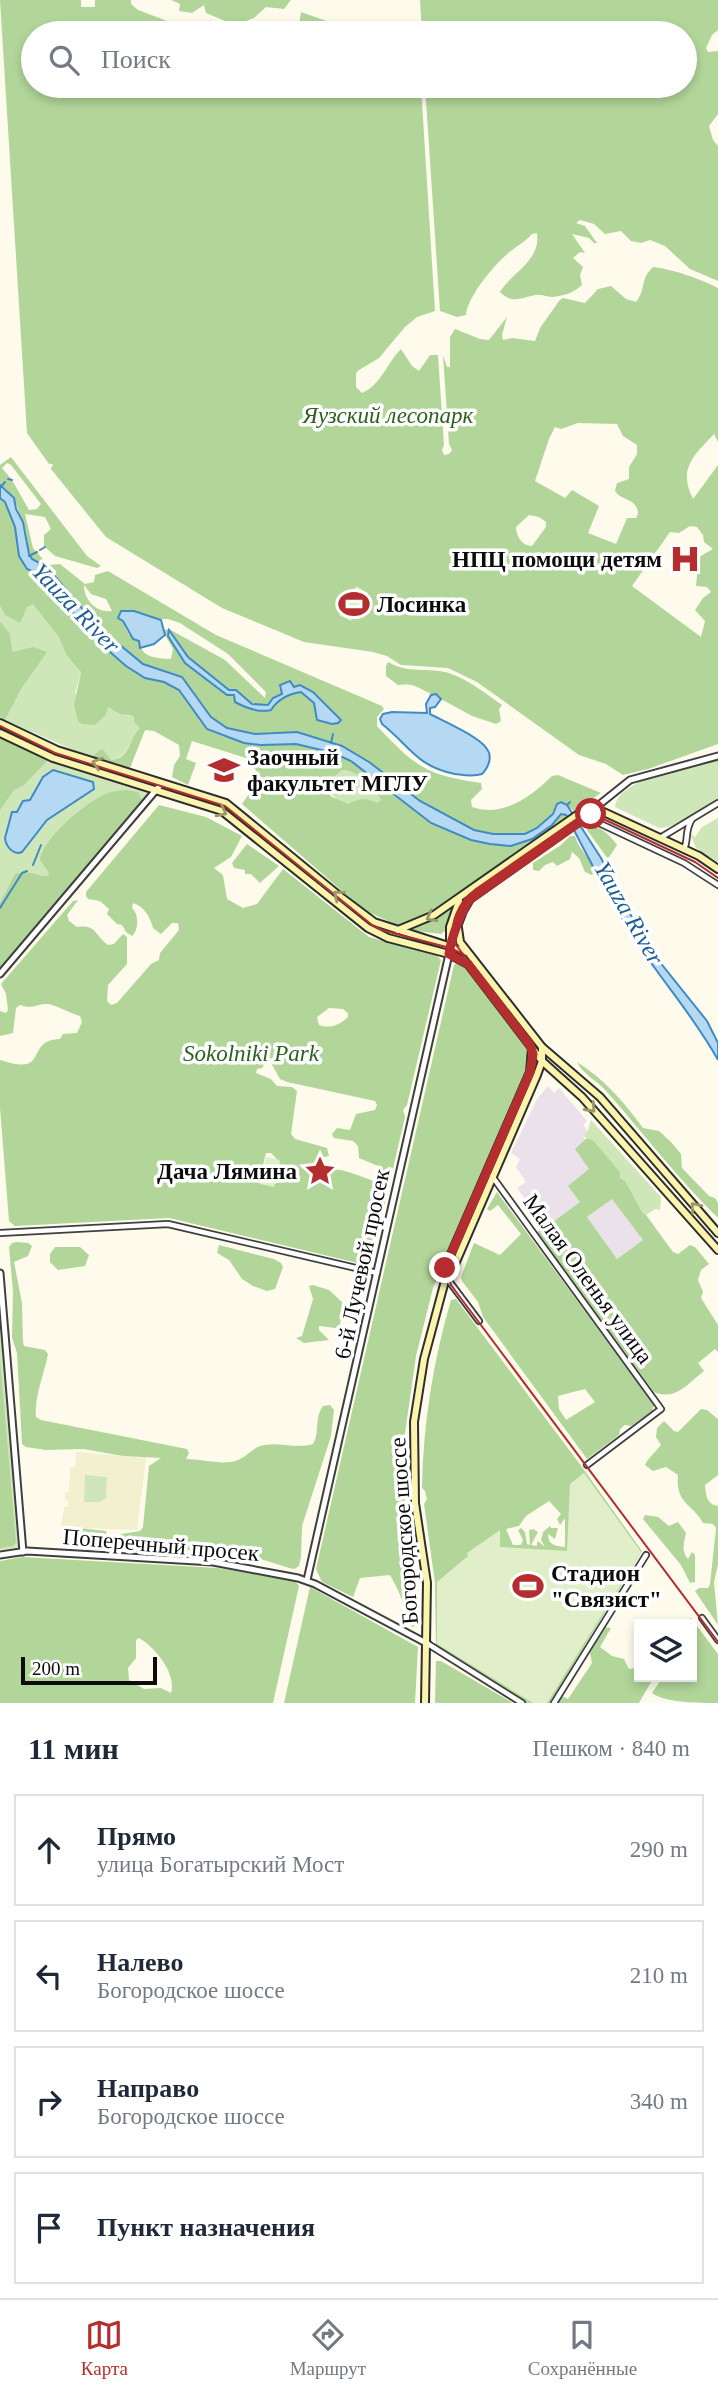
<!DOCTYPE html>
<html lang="ru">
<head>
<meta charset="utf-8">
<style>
  :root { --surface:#fff; --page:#f2f2f3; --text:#1f2937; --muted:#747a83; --line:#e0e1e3; --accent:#b42d2f }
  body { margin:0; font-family:Georgia,serif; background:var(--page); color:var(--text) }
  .controls { position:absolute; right:21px; bottom:21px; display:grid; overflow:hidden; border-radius:0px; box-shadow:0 4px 10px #0003 }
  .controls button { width:63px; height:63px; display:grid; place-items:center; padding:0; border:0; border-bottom:2px solid var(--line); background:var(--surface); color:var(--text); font:35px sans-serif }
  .scale { position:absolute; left:21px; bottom:18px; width:136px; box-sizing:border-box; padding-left:7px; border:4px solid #0c0c0c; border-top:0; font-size:19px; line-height:24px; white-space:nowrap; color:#0c0c0c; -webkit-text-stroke:5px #fff; paint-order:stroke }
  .stop { position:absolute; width:21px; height:21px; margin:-16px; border:5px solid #b42d2f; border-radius:50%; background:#fff }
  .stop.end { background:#b42d2f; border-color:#fff; box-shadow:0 2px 7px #0008 }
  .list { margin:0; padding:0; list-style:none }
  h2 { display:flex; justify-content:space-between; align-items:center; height:91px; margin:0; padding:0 28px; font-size:30px }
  h2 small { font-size:23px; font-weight:400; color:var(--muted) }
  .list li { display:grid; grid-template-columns:46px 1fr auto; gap:21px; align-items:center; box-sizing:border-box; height:112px; margin:0 14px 14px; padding:0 14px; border:2px solid var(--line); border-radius:0px }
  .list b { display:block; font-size:26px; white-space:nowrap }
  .list p { margin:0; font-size:23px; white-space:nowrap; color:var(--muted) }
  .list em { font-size:23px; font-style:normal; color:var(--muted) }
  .icon { flex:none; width:38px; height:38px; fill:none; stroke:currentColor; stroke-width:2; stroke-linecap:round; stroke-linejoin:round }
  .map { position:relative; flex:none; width:718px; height:1703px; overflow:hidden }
  .search { position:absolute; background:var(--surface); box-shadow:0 4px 10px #0003; left:21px; right:21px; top:21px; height:77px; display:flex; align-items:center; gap:18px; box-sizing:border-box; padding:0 24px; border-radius:38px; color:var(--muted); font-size:26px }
  .sheet { height:595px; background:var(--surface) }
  nav { display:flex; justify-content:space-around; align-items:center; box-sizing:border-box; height:98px; border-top:2px solid var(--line); background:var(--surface); font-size:19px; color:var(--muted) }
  nav a { display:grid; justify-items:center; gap:4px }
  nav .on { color:var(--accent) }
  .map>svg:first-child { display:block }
  .industrial { fill:#eae1eb }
  .farmland { fill:#f2f0cf }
  .green { fill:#cfe6b9 }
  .forest { fill:#b2d699; fill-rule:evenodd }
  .pitch { fill:#e0eeca }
  .water { fill:#b5d9f2; stroke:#408bc5; stroke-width:2 }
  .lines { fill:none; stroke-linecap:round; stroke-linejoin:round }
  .stream { stroke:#408bc5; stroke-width:2 }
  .minor-casing { stroke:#3f3f3f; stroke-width:8 }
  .tertiary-casing { stroke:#3f3f3f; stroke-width:9 }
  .secondary-casing { stroke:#2e2e2e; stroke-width:10 }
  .minor { stroke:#fff; stroke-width:4.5 }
  .tertiary { stroke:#fff; stroke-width:5 }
  .secondary { stroke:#faf4ac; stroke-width:6 }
  .tram { stroke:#b42d2f; stroke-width:2 }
  .oneway { stroke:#9b976c }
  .route { stroke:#b42d2f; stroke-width:9 }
  .labels { text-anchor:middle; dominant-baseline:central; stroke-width:7; stroke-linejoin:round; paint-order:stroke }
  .park-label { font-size:23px; font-style:italic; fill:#2c6021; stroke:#fff }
  .poi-label { font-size:23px; font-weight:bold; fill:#0c0c0c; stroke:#fff; text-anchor:start }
  .street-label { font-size:23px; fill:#0c0c0c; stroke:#fff }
  .water-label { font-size:24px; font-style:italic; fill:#1e5e96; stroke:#fff }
</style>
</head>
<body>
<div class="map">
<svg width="718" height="1703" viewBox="0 0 718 1703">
  <rect width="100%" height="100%" fill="#fefbed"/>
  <g class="industrial">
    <polygon points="548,1086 554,1093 559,1088 587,1121 583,1125 588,1131 583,1136 586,1141 589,1169 580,1202 546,1227 517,1188 526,1182 516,1167 520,1159 511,1153 537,1099"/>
    <polygon points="613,1198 643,1240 617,1259 587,1217"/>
  </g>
  <polygon class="farmland" points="76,1452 146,1458 137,1530 61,1527 64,1507 68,1507 68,1501 65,1501 65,1492 69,1492 70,1467 75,1467"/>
  <g class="green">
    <path d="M33,603l25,33 9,20 14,16 -6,21 20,32 11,-10 2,-9 20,10 6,-1 6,13c-11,12 -11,30 -29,32l-7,-10h-5l-7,7 -5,-1 -82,-36 15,-31 -10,-55 -10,-13v-15l5,9z"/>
    <polygon points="0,737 47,760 150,794 0,971"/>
    <path d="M718,760v38c-14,9 -43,31 -59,30l-44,-21c4,-30 77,-40 103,-47z"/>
    <path d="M342,770c18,1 30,16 39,30l-4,4c-11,-6 -16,1 -27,0 -9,-1 -19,-9 -25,-15v-4z"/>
    <polygon points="718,818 718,862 696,848 690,834 695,837 702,827"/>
    <polygon points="591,1120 661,1197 660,1210 655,1209 646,1215 642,1212 619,1178 620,1172 593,1140 583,1136 588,1131"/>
    <polygon points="0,1288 20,1547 0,1550"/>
    <polygon points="85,1475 107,1477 106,1498 99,1502 84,1502"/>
  </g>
  <g class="forest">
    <path d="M0,0h81v7h14v-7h36v4l7,6 61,23h-166v53h388l14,225 -18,6 -12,10 -26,31 -20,12 -3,3v14l6,6c19,-8 25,-30 39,-44l11,17 7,5 11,-16h8l6,90 -2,5 2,5 5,-1 3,-4 -3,-6 -6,-89 4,12h3v-30l5,-8 25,10 9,1 18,-23 -5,18 1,5 9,-2 23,3 5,-13 19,-27 4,-3 22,5 13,-14 13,-3 15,13 10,3c11,-14 3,-22 17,-35 23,3 45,11 65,21v154l-4,-8c-21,22 -36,35 -21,65l25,-34v279l-70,25 -25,6 -17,-11 -27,-9 -102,-73 -29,-14 -47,-3 -14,-9 -14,-4 -69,-10 -82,-34 -116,-71 -55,-68 2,-5h-4l-22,-31zM578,423l39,1 6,12 14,9v9l-8,13v12l-12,4 -2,8c6,10 23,7 23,23l-2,4h-9l-11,26 -28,-11 11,-27 -27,-16 -7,8 -30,-17 14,-42 6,-12 6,2zM529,515l10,2 7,5v5l-14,19c-9,0 -16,-9 -16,-19zM690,526l7,1 6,8 1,7 9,7 -14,8 -3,29 11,1 4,5 -8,6 -8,12 10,11 -4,16 -69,-51 38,-54 9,1z"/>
    <polygon points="171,0 291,0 284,9 266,7 254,18 235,25 206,13 204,5 192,13 179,11 180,4"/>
    <path d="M420,0h298v30l-6,5 -6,13 2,4 10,-1v63l-9,12 4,14 5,6v135l-28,-12 -25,-23 -15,-6 -9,3 -10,-2 -10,-10 -16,3 -11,-10 -14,-4 -4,3 9,3 12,17h-3l-5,-5 -17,-4 13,19 -5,-1 -7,6 10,9 -3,8 2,10c-8,8 -19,11 -30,12 -6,0 -11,-3 -17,-2 -14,3 -23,9 -35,-3 12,-20 41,-31 37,-59l-5,1c-8,9 -13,10 -21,17 -15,11 -44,46 -45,64l-9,2 -17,-6 -15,-225h260v-53h-263z"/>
    <path d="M301,12l34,12 11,9c-16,0 -34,3 -47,-8z"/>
    <path d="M11,457l76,99 14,10 -4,2 -42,-12 -11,-10v-11l7,-6 -6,-12 -20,-3 8,34 15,17 12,-1 25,20 9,-2 1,-7 13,-4 108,64 166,71 2,3 -7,8v9c38,40 48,49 104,57l1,6 -11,11 1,7c30,11 59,-10 80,-31l6,-1 43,18 -27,18 -7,-6 -14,9 -16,14 -12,6h-32l-18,-4 -55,-29 -51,-39 -27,-16 -30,-9 -38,-5 -19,2 -28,-6 -16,-11 -29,-40 -39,-13 -47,-39 -49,-58 -15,-8 -3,-5 -3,-23 -10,-27 -10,-15 -6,-4v-20zM7,463l4,2 30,39 -4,5 -8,1 -17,-30 -10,-12zM84,585l7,9 15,5 6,12c-16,2 -28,-11 -28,-26zM134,611l21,8h13l12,4 48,31 38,38 -1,6 -40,-38 -56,-31 -4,1v5l8,14 -2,10c-15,-1 -30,-1 -32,-18 -13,-4 -15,-17 -18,-29zM180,647c14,19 62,59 86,59l16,-12 -3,-7h15l38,22 -18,-6 -13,-11c-9,1 -23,6 -27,14 -15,3 -25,4 -38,-4l-2,-7h-7l-42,-32z"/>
    <path d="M0,498c25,22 7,61 41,77l52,62 33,29 19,12 19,4 15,8 28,39 37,14 17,2 35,-1 38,9 17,8 65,50 34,20 40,13 21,2 41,-21 9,-11 5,1 -1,3c-53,38 -105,84 -164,109l-37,-17 -122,-106 19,-27 -15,-19 -54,-17 -6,18 10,4 -8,22 -16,-8 2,-12 6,-9 -1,-11 -25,-14 -9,-1 -15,38 -38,-11 7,-7h5l7,10c20,-1 17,-21 29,-32l-6,-6v-6l-14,-2 -12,-7 -2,8 -11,10 -13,-1 -4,-3 -4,-16 7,-33 -14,-16 -9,-20 -25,-32 -6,3 -7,16 -15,-8 -5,-9zM342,770c18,1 30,16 39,30l-4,3c-10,-5 -18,-5 -28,1l-17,-7 -7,-7v-5z"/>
    <polygon points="0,621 10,634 13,652 33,647 47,652 21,689 5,720 0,717"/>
    <path d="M388,662c21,12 39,5 61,11 20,7 36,20 53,32l-3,4 2,12 -5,3 -24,-8 -31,-17 -2,-3c-19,-4 -20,-14 -41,-11l-12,-9v-10z"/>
    <polygon points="0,738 47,761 24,785 14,790 0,810"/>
    <path d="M125,790l13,2 4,8 -142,167v-64l15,-29c17,-5 19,3 34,2l-1,-5 -8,-11c2,-21 48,-60 68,-67 5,-2 11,-2 17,-3z"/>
    <path d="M159,805l47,12 36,19 -11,21 -17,11 9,7 4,24 16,9 14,-4 26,-35 86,68 68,19 4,4 -34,145 -4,5 2,7 -34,146 -5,2 -197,-47 -154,8 -6,-5 -9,-113v-48c52,17 23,-20 60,-21l3,-5 14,-1 5,-11 -2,-6c-10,-3 -22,-10 -32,-12 -12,-1 -13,6 -28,1l-4,3 -3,25 -13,3v-25l6,2 2,-3 -2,-16 -5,-10 72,-83 5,-1 -11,15 2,6 8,6c20,-3 17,8 31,18l6,-1 9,-10 4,3v27l-19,21 -1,16 4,4 6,-2 34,-39 8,-4 1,-7 19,-23 -1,-7h-6l-11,11 -8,-6c-3,-11 -8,-21 -20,-25l-1,5c7,6 7,22 0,28l-6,-4 -4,-7 -5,-1 -10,-10 2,-5 -9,-8 -12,-2 -2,-3v-4zM329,1008l14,1 5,4v4c-8,8 -18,12 -29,8l-2,-8zM270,1061l10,18 7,3 88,19 2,4 -2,5 -19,4 -6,16 -13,-2 -5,6 2,4 19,3 5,5 1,12 19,8 -1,12 -3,3c-13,-4 -33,-14 -44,-11l-7,-3 -3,-9 9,-2 -2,-8 -32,-9 -4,-5 6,-43 -5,-4 -15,-1 -6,-7 -15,-6 1,-4 5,-1 3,-5zM266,1153h5c9,8 12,16 11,28l-11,4 -17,-4 -3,-5 2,-6 10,-5z"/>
    <path d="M587,825c13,1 22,9 30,20l-9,14 -21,-29z"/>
    <path d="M570,836h5c4,14 16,23 21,36l-4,3 -7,-3 -6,-14 -7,-6 -2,7 -13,7 -4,-4 -8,3 -6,6 -6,-1v-7l28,-18z"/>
    <polygon points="247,844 279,866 260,883 251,874 245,874 245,870 234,868 232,863"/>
    <polygon points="454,906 447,929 441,934 408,930 422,925"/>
    <path d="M459,961l7,5 64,85 -2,17 -8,20 -87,200 -17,68 -11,77v80l13,74 1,37 -6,3 -7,-4c0,-18 -7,-32 -16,-48l-30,3 -7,19 -31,-15 -6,-13 138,-604z"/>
    <path d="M577,1062c26,16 48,41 66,66l16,3 12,11 10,12 1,14 27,28 6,2 3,5v15c-40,-39 -74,-84 -111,-126 -9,-11 -25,-18 -30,-30z"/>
    <path d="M587,1138l6,2 27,32v6l5,3 17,31 4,3 27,37 5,2 12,-9 5,2 14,17 -8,6 -3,10 5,12 -2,6 17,27v27l-3,-3 -17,14 6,8c-17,13 -28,30 -50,21l-117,-159 6,-7 3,1 34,-25 -12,-16 21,-17 -14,-20zM612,1199l31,41 -26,19 -30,-42z"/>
    <path d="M497,1192l157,213 -2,6 -21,15 -6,-1 -5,4 -1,6 -32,24 -104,-142 -5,-15 -16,-21 -1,-4 13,-34 26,12 21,-21 -23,-29 -8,6 -3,-2zM585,1389l10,13 -29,18 -7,-11 -1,-13z"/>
    <path d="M17,1242l11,1 4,3 -4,10 -14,6 8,41 1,38 1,5 21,4 3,4c-4,21 -14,43 -12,63l5,3 146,29 2,4 -3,6c16,0 34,6 49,2 12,-3 17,-14 29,-16 16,-3 33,4 49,-1 7,-11 1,-26 10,-38l7,-1 4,5 -3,26 -29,90 -1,31 -2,9 -5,3 -5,-1c-20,-6 -42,-15 -63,-16 -20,-2 -41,-2 -61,-2 -17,0 -34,7 -49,-3l1,-10 4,-3 19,-3 3,-4 6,-61 12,-8 -38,-2 -40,-7 -37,1 -20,-3 -4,-3 -5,-91 -5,-15 1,-46 -4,-45 3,-4z"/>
    <polygon points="219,1245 274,1259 281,1263 283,1267 275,1289 267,1291 253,1286 242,1279 229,1260 217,1253"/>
    <polygon points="55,1247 80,1247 89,1255 85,1266 58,1270 50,1262 50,1254"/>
    <polygon points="313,1285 329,1290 342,1302 340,1326 335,1328 319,1326 319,1330 329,1340 304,1343 296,1338 302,1336 313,1299 309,1286"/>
    <path d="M456,1299l126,168 60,84 -92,152h-24l-90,-56 -1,-64 -11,-79 3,-5 -2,-8 -3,-3c1,-63 11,-127 29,-188zM549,1501l12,13 -4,5 3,6 5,-7v29c-10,-1 -17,-2 -17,-13l7,5 3,-11h-7l-1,-2 -7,6 -2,8 4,7 -6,-5h-2v4l-6,-1 7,-13 -5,-3 -4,1 1,15 -3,-1 -2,-12 -4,-4 -3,2 5,10 -2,5h-8l-7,-16 13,-3 7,-10z"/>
    <polygon points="0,1359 16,1542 13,1546 0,1548"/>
    <path d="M701,1409l6,1 11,9v56l-13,10c1,10 1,19 13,21v58l-4,18 4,43 -23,-34 4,-3h9l2,-4 6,-56 -3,-4 -10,-1c-10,-19 -28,-19 -25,-48l-12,-8 -13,4 -8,-6 2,-4 14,-16 -5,-8 1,-9 7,-7 10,10 4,1z"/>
    <path d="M645,1515l13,2 11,9 9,-4 8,11c-2,10 -5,18 2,26l4,-7 3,3v27l-5,1 -9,-18 -38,-46z"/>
    <path d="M71,1527l35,4c6,25 -26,20 -40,12l-3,-10 3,-4z"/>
    <path d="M22,1557l196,11 77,13 4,5 -26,117h-273v-142zM139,1638c16,9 38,36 32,55l-10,-5 -17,1 -15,-9 -1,-12 8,-10v-18z"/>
    <polygon points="310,1587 418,1647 415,1703 284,1703"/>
    <path d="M691,1618l27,36v49c-19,0 -53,0 -66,-10l11,-16h29v-53h-9z"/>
    <polygon points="604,1627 611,1628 600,1647 612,1656 624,1659 629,1669 636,1668 635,1656 639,1659 639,1677 654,1677 639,1703 558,1703 562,1696 568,1699 592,1663 590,1653"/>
    <polygon points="436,1661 441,1661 513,1703 435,1703"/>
  </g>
  <g class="pitch">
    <polygon points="356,586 368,593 351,621 339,615"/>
    <polygon points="266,1157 280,1160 274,1187 260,1184"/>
    <polygon points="584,1473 641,1552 547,1703 533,1703 437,1644 437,1582 468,1556 467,1553 500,1530 500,1547 567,1551 570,1484"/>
  </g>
  <g class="water">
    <path d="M0,485l14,13 2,11 7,13 6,32 3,5 15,8 49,58 47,39 39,13 29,40 16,11 28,6 42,-2 45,14 27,16 51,39 54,29 19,4h32l12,-6 16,-14 4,-10 4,-2 6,3 34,53 46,88 60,75 11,22v17c-22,-40 -50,-72 -76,-110 -29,-42 -52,-90 -76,-135l-5,-1 -9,11 -20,14 -21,7 -21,-2 -19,-4 -40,-17 -80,-62 -17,-8 -38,-9 -35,1 -17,-2 -37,-14 -28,-39 -15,-8 -19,-4 -19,-12 -33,-29 -52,-62 -14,-6 -8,-13 -4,-29 -10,-25 -5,-4z"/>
    <polygon points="121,611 134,611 161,620 165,635 154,644 140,648 139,641 133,639 123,621 118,618"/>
    <path d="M169,630l19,27 41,33h7l16,14 16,1 5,-7 9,-4 -2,-9 10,-4 4,6 6,-2 13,7 28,28 -3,3 -6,1 -15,-4 -3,-17 -13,-11c-13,2 -23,7 -30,18 -12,3 -25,-2 -36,-8l-1,-7h-7l-42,-32 -17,-27z"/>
    <path d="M436,694l5,5 -6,8 -5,1v6c13,7 50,23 57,35 6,8 1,19 -5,25 -9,3 -18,1 -27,0 -39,-8 -45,-28 -73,-50l-2,-5 3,-5 9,-2 35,1 -1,-9 5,-9z"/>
    <path d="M53,770l40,12 1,7 -47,31 -25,32c-8,4 -16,-5 -17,-14l7,-26h5l6,-11 7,-1 13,-23z"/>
  </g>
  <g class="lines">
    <g class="stream">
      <polyline points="8,479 12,480"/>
      <polyline points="0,488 5,482"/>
      <polyline points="40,550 45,547"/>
      <polyline points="29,556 37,552"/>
      <polyline points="331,743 333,734"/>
      <polyline points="404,789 410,781"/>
      <polyline points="567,805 570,802"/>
      <polyline points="33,865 41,845"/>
      <polyline points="0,908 22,873 27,871"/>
    </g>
    <g class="minor-casing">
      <g id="minor">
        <polyline points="586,817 684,863 718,885"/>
        <polyline points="660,838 718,803"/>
        <path d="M684,849c5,-10 0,-17 8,-30"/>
        <polyline points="492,1176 661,1409 587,1465"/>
        <polyline points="0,1233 168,1224 377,1273"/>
        <polyline points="446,1277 479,1321"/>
        <polyline points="702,1618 718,1640"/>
        <polyline points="428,1644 522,1703"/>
        <polyline points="554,1703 646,1555"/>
      </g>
    </g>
    <g class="tertiary-casing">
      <g id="tertiary">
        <polyline points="595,808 630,780 718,756"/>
        <polyline points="0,974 162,783"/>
        <polyline points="0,1273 23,1552"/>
        <polyline points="0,1555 27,1551 213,1562 298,1578 315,1584 428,1644"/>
        <polyline points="307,1580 449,954"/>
      </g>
    </g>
    <g class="secondary-casing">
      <g id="secondary">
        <polyline points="0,723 57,750 226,803 342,898 374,922 467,952"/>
        <polyline points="0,733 53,758 222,811 368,928 388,938 449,954 468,964 542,1061 582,1097 718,1250"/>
        <polyline points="595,808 699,856 718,869"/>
        <polyline points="398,930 434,915 577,815 595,808"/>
        <polyline points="450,944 450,927 459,901"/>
        <polyline points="450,945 463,911 470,899 587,816 594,809"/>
        <polyline points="542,1047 600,1097 718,1233"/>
        <polyline points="446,1277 452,1271 537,1075 542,1061 542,1047 460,942 458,928"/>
        <polyline points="425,1703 427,1583 415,1503 414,1422 424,1359 446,1277 445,1268 530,1072 532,1049"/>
      </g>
    </g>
    <use href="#minor" class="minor"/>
    <use href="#tertiary" class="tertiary"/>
    <use href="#secondary" class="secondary"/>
    <g class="tram">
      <polyline points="0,726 55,753 225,806 372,925 382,930 450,948 463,954"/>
      <path d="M718,878l-23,-16 -98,-46 -13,-2 -108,75c-17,12 -29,36 -20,56l74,96 4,9 1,13 -88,210 4,12 267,357"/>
    </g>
  </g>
  <defs><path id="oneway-chevron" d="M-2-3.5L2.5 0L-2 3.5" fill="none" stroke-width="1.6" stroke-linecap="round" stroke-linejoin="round" transform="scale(1.75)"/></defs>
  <g class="oneway">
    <use href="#oneway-chevron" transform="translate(97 763) rotate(-162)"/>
    <use href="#oneway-chevron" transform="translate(222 812) rotate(27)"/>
    <use href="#oneway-chevron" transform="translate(338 895) rotate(-141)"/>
    <use href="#oneway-chevron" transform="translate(431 917) rotate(151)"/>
    <use href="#oneway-chevron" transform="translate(591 1108) rotate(48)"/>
    <use href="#oneway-chevron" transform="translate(695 1207) rotate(-131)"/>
  </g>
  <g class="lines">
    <path class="route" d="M445,1268l85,-196 3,-18 -3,-9 -62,-81 -19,-10c2,-15 12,-43 21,-55l121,-85"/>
  </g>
  <defs>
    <g id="hospital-bare" transform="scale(2.415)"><path d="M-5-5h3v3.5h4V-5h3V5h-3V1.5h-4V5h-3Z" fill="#b42d2f" stroke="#fff" stroke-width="2.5" paint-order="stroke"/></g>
    <g id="stadium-bare" transform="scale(2.415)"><path d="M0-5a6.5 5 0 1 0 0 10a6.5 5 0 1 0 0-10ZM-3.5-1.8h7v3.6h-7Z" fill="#b42d2f" stroke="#fff" stroke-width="2.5" paint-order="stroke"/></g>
    <g id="university-bare" transform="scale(2.415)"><path d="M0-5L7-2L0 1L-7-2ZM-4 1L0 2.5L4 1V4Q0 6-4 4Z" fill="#b42d2f" stroke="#fff" stroke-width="2.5" paint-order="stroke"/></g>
    <g id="sight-bare" transform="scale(2.415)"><path d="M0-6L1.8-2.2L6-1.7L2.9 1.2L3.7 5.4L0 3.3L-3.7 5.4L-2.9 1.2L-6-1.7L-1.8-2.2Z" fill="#b42d2f" stroke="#fff" stroke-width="2.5" paint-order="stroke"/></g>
  </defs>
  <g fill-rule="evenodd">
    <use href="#hospital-bare" x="685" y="559"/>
    <use href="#stadium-bare" x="354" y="604"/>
    <use href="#university-bare" x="224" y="770"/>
    <use href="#sight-bare" x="320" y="1171"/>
    <use href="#stadium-bare" x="528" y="1586"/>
  </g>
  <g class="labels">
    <g class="park-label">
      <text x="388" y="415">Яузский лесопарк</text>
      <text x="251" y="1053">Sokolniki Park</text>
    </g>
    <g class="poi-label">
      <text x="662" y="559" text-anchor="end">НПЦ помощи детям</text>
      <text x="377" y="604">Лосинка</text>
      <text x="247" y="757">Заочный<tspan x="247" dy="26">факультет МГЛУ</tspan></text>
      <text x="297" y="1171" text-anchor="end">Дача Лямина</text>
      <text x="551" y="1573">Стадион<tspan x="551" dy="26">"Связист"</tspan></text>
    </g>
    <g class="street-label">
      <text transform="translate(362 1264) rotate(-78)">6-й Лучевой просек</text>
      <text transform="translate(588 1279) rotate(54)">Малая Оленья улица</text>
      <text transform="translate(404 1531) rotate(-94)">Богородское шоссе</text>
      <text transform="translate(161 1545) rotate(5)">Поперечный просек</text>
    </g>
    <g class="water-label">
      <text transform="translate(76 608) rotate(46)">Yauza River</text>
      <text transform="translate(629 913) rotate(60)">Yauza River</text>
    </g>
  </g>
</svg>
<div class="controls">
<button><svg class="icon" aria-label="layers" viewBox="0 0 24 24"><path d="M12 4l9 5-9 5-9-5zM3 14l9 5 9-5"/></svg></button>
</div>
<div class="scale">200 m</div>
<div class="stop" style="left:591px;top:814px"></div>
<div class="stop end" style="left:445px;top:1268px"></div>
<div class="search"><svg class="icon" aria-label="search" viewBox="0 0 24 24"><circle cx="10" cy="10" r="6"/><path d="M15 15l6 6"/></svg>Поиск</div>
</div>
<section class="sheet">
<h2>11 мин<small>Пешком · 840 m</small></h2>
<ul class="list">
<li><svg class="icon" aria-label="ahead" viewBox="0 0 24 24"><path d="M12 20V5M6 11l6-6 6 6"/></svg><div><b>Прямо</b><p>улица Богатырский Мост</p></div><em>290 m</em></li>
<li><svg class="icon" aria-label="left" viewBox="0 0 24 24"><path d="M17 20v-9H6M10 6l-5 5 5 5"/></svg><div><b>Налево</b><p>Богородское шоссе</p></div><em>210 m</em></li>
<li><svg class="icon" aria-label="right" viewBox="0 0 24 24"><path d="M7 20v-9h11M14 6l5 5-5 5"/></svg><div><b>Направо</b><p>Богородское шоссе</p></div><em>340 m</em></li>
<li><svg class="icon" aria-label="arrive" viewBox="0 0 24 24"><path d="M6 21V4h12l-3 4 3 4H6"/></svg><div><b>Пункт назначения</b></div></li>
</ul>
</section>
<nav>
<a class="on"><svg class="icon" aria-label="map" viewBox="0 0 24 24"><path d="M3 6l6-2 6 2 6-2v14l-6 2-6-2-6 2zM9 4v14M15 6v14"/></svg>Карта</a>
<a><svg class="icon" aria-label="directions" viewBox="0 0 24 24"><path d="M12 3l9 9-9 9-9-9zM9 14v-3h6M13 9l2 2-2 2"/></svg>Маршрут</a>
<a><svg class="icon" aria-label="saved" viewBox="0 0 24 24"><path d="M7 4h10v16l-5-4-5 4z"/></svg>Сохранённые</a>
</nav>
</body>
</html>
